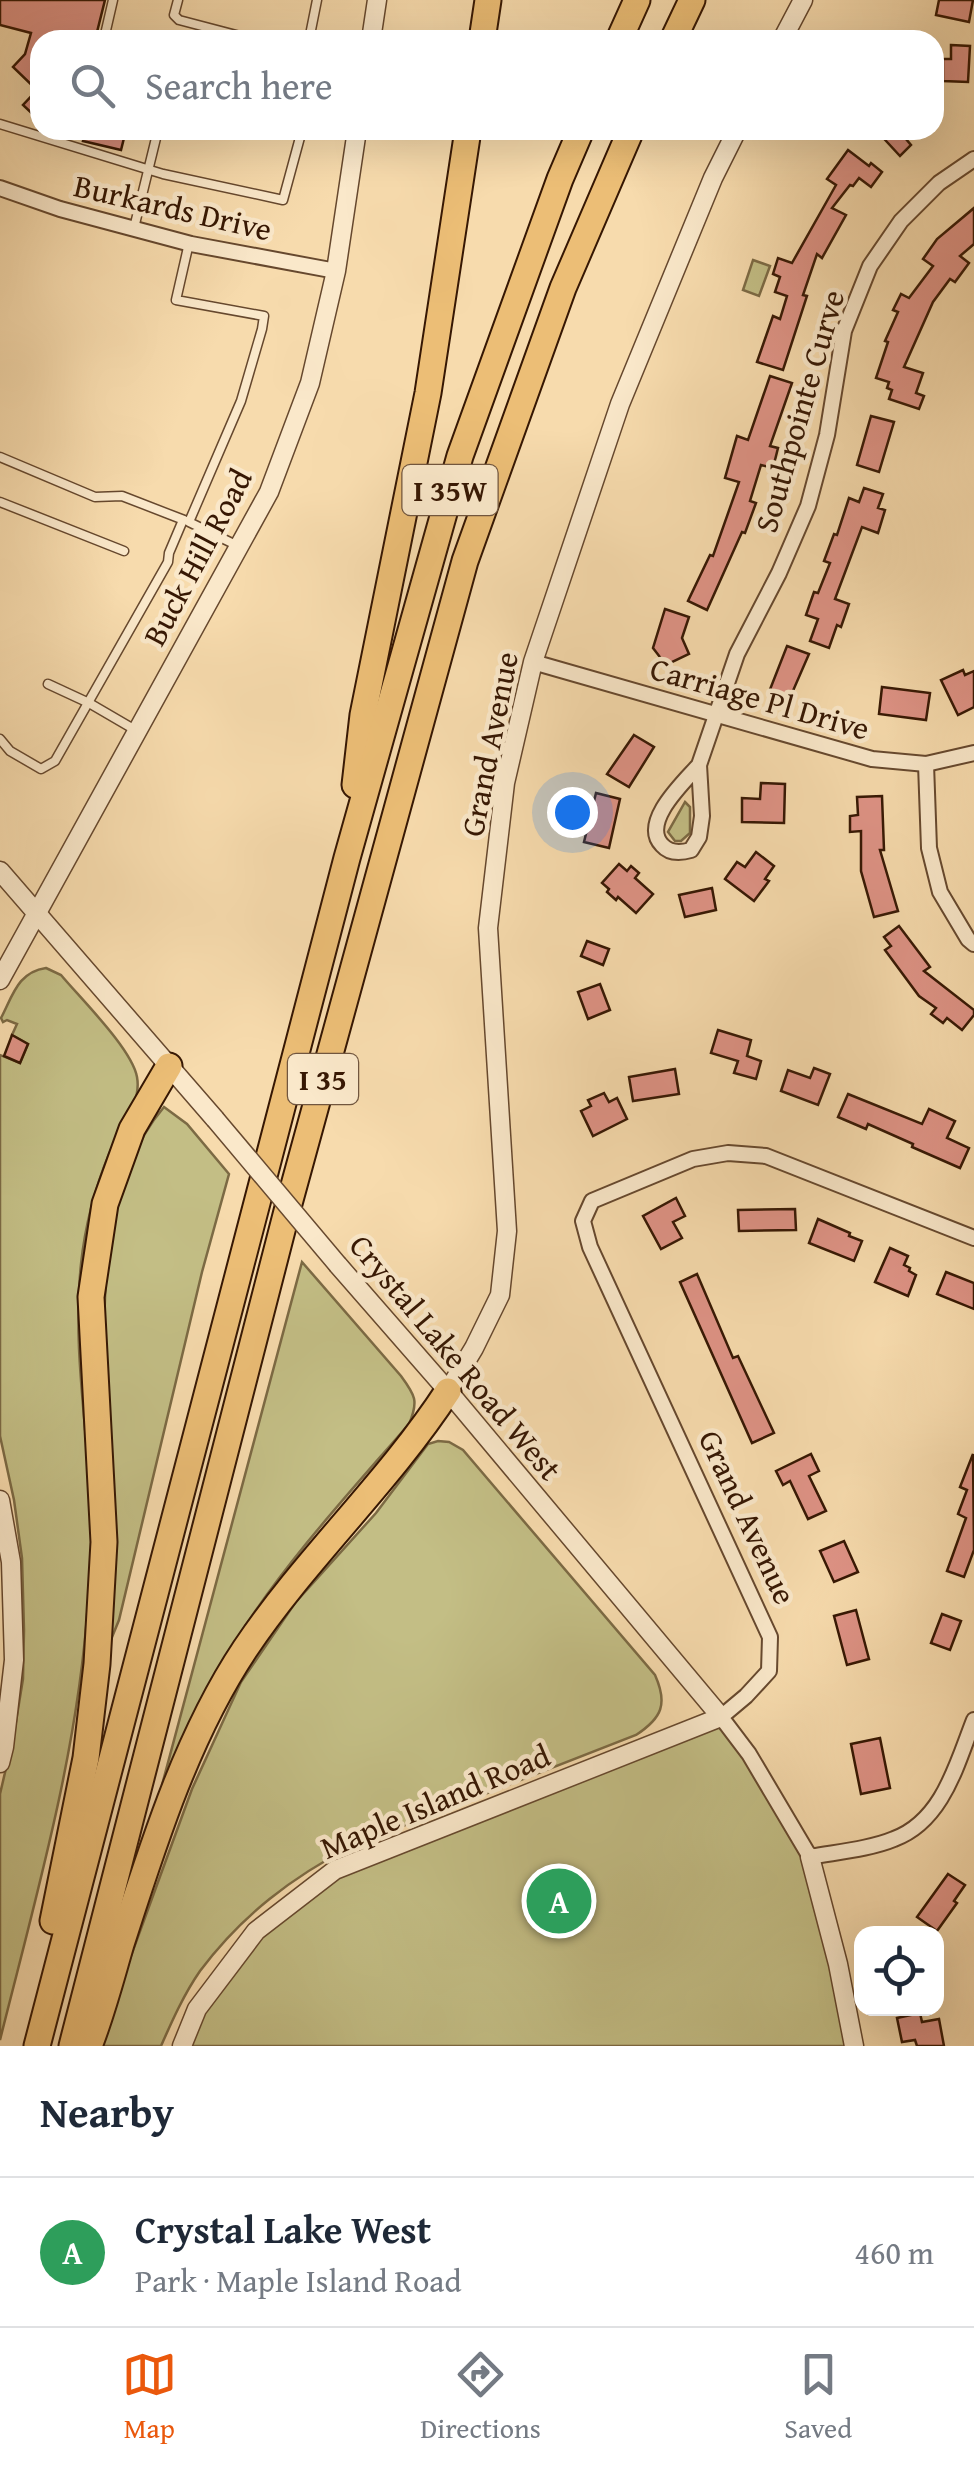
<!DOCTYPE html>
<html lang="en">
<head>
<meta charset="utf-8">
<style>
  :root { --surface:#fff; --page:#f2f2f3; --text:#1f2937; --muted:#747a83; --line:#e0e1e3; --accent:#ea580c }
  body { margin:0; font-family:"Gentium Book Plus",serif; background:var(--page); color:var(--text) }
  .controls { position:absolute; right:30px; bottom:30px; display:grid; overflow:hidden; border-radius:20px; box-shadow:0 10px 40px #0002 }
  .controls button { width:90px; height:90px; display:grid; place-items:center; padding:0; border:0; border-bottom:2px solid var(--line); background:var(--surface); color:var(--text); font:50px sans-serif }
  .you { position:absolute; left:572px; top:812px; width:35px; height:35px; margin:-25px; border:8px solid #fff; border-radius:50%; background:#1a73e8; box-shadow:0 0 0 15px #1a73e833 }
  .badge { display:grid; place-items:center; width:65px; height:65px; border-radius:50%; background:var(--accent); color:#fff; font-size:32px; font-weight:700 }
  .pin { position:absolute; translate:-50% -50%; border:5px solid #fff; box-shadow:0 2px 10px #0006 }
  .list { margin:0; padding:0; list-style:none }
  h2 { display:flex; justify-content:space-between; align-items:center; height:130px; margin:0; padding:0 40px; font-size:42px }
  h2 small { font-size:32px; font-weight:400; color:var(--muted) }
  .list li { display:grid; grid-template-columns:65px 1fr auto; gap:30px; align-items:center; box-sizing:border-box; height:150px; padding:0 40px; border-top:2px solid var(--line) }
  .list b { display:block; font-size:38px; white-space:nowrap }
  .list p { margin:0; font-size:32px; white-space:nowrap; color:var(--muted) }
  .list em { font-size:32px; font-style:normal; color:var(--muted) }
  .icon { flex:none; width:55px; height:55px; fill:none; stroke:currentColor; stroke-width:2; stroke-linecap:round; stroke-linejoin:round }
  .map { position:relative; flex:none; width:974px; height:2046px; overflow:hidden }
  .search { position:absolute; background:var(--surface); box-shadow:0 10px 40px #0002; left:30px; right:30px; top:30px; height:110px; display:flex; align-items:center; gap:25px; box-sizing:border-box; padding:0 35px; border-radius:30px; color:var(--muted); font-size:38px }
  .sheet { height:280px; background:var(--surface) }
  nav { display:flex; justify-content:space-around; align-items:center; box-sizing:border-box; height:140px; border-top:2px solid var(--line); background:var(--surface); font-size:28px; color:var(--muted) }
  nav a { display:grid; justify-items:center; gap:5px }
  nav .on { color:var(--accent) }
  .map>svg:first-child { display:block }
  .green { fill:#c3be85; stroke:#7c6a44; stroke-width:2.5 }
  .building { fill:#df9386; stroke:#361703; stroke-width:2.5 }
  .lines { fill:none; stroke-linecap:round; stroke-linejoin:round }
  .service-casing { stroke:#66482e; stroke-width:11 }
  .minor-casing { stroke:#66482e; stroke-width:18 }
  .tertiary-casing { stroke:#66482e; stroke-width:21 }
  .motorway-casing { stroke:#361703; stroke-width:29 }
  .service { stroke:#fae8ca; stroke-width:8 }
  .minor { stroke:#fae8ca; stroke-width:14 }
  .tertiary { stroke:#fae8ca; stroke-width:18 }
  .motorway { stroke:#ecbe76; stroke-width:25 }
  .tertiary-bridge-casing { stroke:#66482e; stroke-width:21; stroke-linecap:butt }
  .tertiary-bridge { stroke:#fae8ca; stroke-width:18 }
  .labels { text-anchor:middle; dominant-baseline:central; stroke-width:9; stroke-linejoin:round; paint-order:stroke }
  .shield { fill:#fae8ca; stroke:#71563f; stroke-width:2.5 }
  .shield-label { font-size:30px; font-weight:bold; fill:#361703 }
  .street-label { font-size:32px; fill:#361703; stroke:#fae8ca }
</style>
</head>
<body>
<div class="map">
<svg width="974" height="2046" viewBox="0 0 974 2046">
  <rect width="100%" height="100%" fill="#f7dbad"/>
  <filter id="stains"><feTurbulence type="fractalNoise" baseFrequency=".002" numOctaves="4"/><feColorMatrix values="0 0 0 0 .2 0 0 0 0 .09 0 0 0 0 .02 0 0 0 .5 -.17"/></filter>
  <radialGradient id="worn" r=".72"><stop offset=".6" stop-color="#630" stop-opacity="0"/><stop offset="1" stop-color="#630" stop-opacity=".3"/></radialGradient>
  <g class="green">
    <polygon points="753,260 770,266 759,296 743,290"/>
    <polygon points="685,802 690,807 690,833 681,841 675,841 668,832"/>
    <path d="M46,968l15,7c20,24 71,74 76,102 5,27 -18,53 -28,77 -14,34 -24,73 -28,110 -10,92 11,186 11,279 0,20 -2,40 -4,60 -10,149 -52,293 -88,437v-246l14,-60 9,-55 1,-49 -2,-72 -8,-58 -14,-64v-381l20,8 8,-19 -16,-9 5,-11 -10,-4 -4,2 -2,-4c12,-23 17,-46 45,-50z"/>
    <path d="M164,1107l23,17 42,50 -27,98 -83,348 -9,22c-2,-69 -3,-137 -4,-206 -1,-106 -15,-243 58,-329z"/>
    <path d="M302,1262l99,114c14,19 18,25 8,48 -58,67 -121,135 -169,210 -30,48 -53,100 -78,151z"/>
    <path d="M438,1441l11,1 14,8 192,225c13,29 7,43 -19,60l-282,110c-62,32 -112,70 -154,126 -16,23 -28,50 -39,75h-60l27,-82 64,-175 49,-107 54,-79 81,-90 52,-69z"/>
    <polygon points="721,1717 810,1857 854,2046 182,2046 256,1931 335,1870"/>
  </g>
  <g class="building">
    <polygon points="0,0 105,0 95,40 40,40 40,121 23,105 37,90 13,67 25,54 31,33 0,25"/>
    <polygon points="939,0 973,0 969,22 936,15"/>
    <polygon points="951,45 970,46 968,82 943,81 943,59 951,59"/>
    <polygon points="86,130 126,130 121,150 83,141"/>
    <polygon points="876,130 915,130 906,139 911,145 900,156"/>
    <polygon points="848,150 869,166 871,163 882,172 871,187 859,178 853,186 850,185 832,208 846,215 822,258 817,254 803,295 807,296 783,370 757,362 773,316 780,319 787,296 775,292 780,277 773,274 778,258 792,263 836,185 827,179"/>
    <polygon points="974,208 974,244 960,256 969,263 955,282 950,279 933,302 904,367 923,373 916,393 924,396 919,409 889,399 892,390 887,388 889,382 876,378 888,342 885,341 898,312 893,310 901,294 909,298 933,266 923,259 937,239"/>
    <polygon points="770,376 792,383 770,446 778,448 773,468 761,465 750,501 756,503 745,533 742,532 707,610 688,601 710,555 713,556 739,482 725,478 737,436 748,440"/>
    <polygon points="871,416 894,422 879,472 857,465"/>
    <polygon points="864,488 883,494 878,508 885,510 878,533 862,527 835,599 849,604 841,627 837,625 829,648 810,641 818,619 806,615 814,592 818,593 830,563 824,561 834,534 837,535 849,498 859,502"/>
    <polygon points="665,609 689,617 682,638 689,654 666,665 653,648"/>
    <polygon points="787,646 809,654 789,700 769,692"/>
    <polygon points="963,670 965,675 974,671 974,707 958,715 941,680"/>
    <polygon points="882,687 930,693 926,720 879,714"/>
    <polygon points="634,735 654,747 629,787 607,774"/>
    <polygon points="761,783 785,784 784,823 742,822 742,798 760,799"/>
    <polygon points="596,793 620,799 609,848 584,842"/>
    <polygon points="882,796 884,850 880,850 898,911 874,917 861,871 861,831 850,832 850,816 858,815 857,797"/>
    <polygon points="756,852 774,866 765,879 769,881 754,901 725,879 737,862 745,867"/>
    <polygon points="619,864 627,871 631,866 639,873 635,878 653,894 636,913 618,897 616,900 607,892 609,889 602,883"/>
    <polygon points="712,888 716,910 685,917 679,895"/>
    <polygon points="899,926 930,967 924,971 974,1010 974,1015 962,1030 947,1018 943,1023 931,1014 936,1008 919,996 885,950 891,946 884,937"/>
    <polygon points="587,941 609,949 603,965 581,956"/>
    <polygon points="600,984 610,1010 588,1019 578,992"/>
    <polygon points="718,1030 751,1040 747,1056 761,1061 756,1079 734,1073 738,1061 711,1053"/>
    <polygon points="12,1035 28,1044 20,1063 4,1056"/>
    <polygon points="814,1068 830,1074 818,1105 781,1091 788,1070 810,1078"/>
    <polygon points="675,1069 679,1094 633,1101 629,1077"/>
    <polygon points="604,1093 609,1102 617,1098 627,1119 593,1136 581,1111 591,1106 588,1100"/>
    <polygon points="848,1094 922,1124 929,1109 955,1121 947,1138 969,1148 960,1168 912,1147 913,1144 868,1124 866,1129 838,1117"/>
    <polygon points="676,1198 685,1216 673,1222 682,1238 661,1249 643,1216"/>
    <polygon points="795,1209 796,1230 739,1231 738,1210"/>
    <polygon points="818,1219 850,1233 849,1236 862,1241 854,1261 809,1243"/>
    <polygon points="890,1248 908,1256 904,1265 910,1268 909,1271 916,1275 908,1296 875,1282"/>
    <polygon points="946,1272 974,1283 974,1309 937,1294"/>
    <polygon points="697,1274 733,1358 738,1356 774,1433 752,1443 680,1282"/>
    <polygon points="811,1454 819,1471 809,1476 826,1511 808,1519 790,1481 783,1485 776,1471"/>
    <polygon points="973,1454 974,1550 964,1577 947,1571 966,1518 958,1514 967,1490 960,1487"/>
    <polygon points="844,1541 858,1572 834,1582 820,1551"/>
    <polygon points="856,1610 869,1659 847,1665 834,1616"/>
    <polygon points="942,1614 961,1621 950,1650 931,1643"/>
    <polygon points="880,1738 890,1788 861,1794 851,1744"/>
    <polygon points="948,1874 965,1885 954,1901 957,1903 937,1931 917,1917"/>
    <polygon points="920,2013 922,2022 939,2019 944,2046 917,2046 915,2040 902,2042 897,2018"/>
  </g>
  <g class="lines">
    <g class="service-casing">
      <g id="service">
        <polyline points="178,0 174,15 179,20 255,40"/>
        <polyline points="104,39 113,0"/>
        <polyline points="309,40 317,0"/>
        <polyline points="0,124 163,174 283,200 302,130"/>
        <polyline points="134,228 158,130"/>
        <polyline points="189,243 176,300 264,316 262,329 241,401 189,522 236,545"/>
        <polyline points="0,457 95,497 122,496 184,520"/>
        <polyline points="0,502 124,551"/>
        <polyline points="48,684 89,703 137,731"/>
        <polyline points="0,739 10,751 41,769 55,761 168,562 169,553 183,520"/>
      </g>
    </g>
    <g class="minor-casing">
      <g id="minor">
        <polyline points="0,188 60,209 191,244 336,271"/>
        <polyline points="533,662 872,759 926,764 974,753"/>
        <polyline points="926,764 929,848 940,892 968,939 974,944"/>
        <path d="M699,765c-14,16 -59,57 -37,80 8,9 19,8 29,5l8,-13 3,-21 -3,-51 38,-111 42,-81 29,-67 19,-71 17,-104 26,-65 31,-45 38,-38 35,-24"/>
        <path d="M974,1238l-208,-82 -38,-3 -35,6 -101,42 -9,20 7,26 180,390 -1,34 -23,25 -25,21 28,37 61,103c27,-5 60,-8 84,-18 49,-18 63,-76 80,-119"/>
      </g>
    </g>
    <g class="tertiary-casing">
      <g id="tertiary">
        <polyline points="371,40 377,0"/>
        <polyline points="782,40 803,0"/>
        <polyline points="0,871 215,1119"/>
        <polyline points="0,980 269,492 310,383 336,271 357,130"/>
        <polyline points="448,1391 474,1348 500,1295 507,1231 488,928 505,783 533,662 620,404 713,178 737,130"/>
        <polyline points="0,1500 11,1562 14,1660 4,1747 0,1763"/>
        <polyline points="810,1857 838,1964 854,2046"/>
        <polyline points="182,2046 197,2009 256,1931 335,1870 721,1717 448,1391 338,1265"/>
      </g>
    </g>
    <g class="motorway-casing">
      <g id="motorway">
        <polyline points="482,40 488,0"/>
        <polyline points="619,40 637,0"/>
        <polyline points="673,40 692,0"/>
        <polyline points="355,785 363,715 428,393 468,130"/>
        <polyline points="53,1921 86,1758 97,1664 104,1542 91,1297 105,1204 132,1129 169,1066"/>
        <polyline points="37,2046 347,858 460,456 560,179 581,130"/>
        <polyline points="72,2046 287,1211 465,561 563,288 631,130"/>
        <path d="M89,2046c13,-33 22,-68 32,-102 32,-99 66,-208 124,-295 61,-91 143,-166 203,-258"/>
      </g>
    </g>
    <use href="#service" class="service"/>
    <use href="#minor" class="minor"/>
    <use href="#tertiary" class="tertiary"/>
    <use href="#motorway" class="motorway"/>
    <g class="tertiary-bridge-casing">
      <polyline id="tertiary-bridge" points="215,1119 338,1265"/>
    </g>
    <use href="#tertiary-bridge" class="tertiary-bridge"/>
  </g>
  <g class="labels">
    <g class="shield">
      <rect x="402.5" y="465" width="95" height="50" rx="8"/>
      <rect x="288" y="1054" width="70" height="50" rx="8"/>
    </g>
    <g class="shield-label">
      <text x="450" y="490">I 35W</text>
      <text x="323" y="1079">I 35</text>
    </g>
    <g class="street-label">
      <text transform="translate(173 207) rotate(13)">Burkards Drive</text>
      <text transform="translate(799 411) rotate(-74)">Southpointe Curve</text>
      <text transform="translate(197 557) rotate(-62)">Buck Hill Road</text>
      <text transform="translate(760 698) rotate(16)">Carriage Pl Drive</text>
      <text transform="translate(489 744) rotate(-79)">Grand Avenue</text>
      <text transform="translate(456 1357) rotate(50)">Crystal Lake Road West</text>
      <text transform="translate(748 1517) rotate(65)">Grand Avenue</text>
      <text transform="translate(435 1801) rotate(-23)">Maple Island Road</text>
    </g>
  </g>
  <rect width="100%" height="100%" filter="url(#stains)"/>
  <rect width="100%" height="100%" fill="url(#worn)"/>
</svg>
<div class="controls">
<button><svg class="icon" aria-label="locate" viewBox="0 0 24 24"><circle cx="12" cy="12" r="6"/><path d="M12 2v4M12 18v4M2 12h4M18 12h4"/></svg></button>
</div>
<div class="you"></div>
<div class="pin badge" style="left:559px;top:1901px;background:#2e9e5b">A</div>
<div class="search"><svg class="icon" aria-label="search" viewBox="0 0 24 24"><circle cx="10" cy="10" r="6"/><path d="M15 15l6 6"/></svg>Search here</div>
</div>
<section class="sheet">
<h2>Nearby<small></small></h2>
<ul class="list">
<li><span class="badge" style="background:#2e9e5b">A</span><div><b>Crystal Lake West</b><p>Park · Maple Island Road</p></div><em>460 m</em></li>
</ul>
</section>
<nav>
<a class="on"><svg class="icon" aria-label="map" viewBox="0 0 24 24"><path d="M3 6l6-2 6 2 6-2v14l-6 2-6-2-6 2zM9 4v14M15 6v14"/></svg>Map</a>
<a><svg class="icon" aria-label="directions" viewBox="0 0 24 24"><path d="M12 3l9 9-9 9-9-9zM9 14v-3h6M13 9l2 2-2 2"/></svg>Directions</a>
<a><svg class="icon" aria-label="saved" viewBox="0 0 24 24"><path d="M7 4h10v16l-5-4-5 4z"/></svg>Saved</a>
</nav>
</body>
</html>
